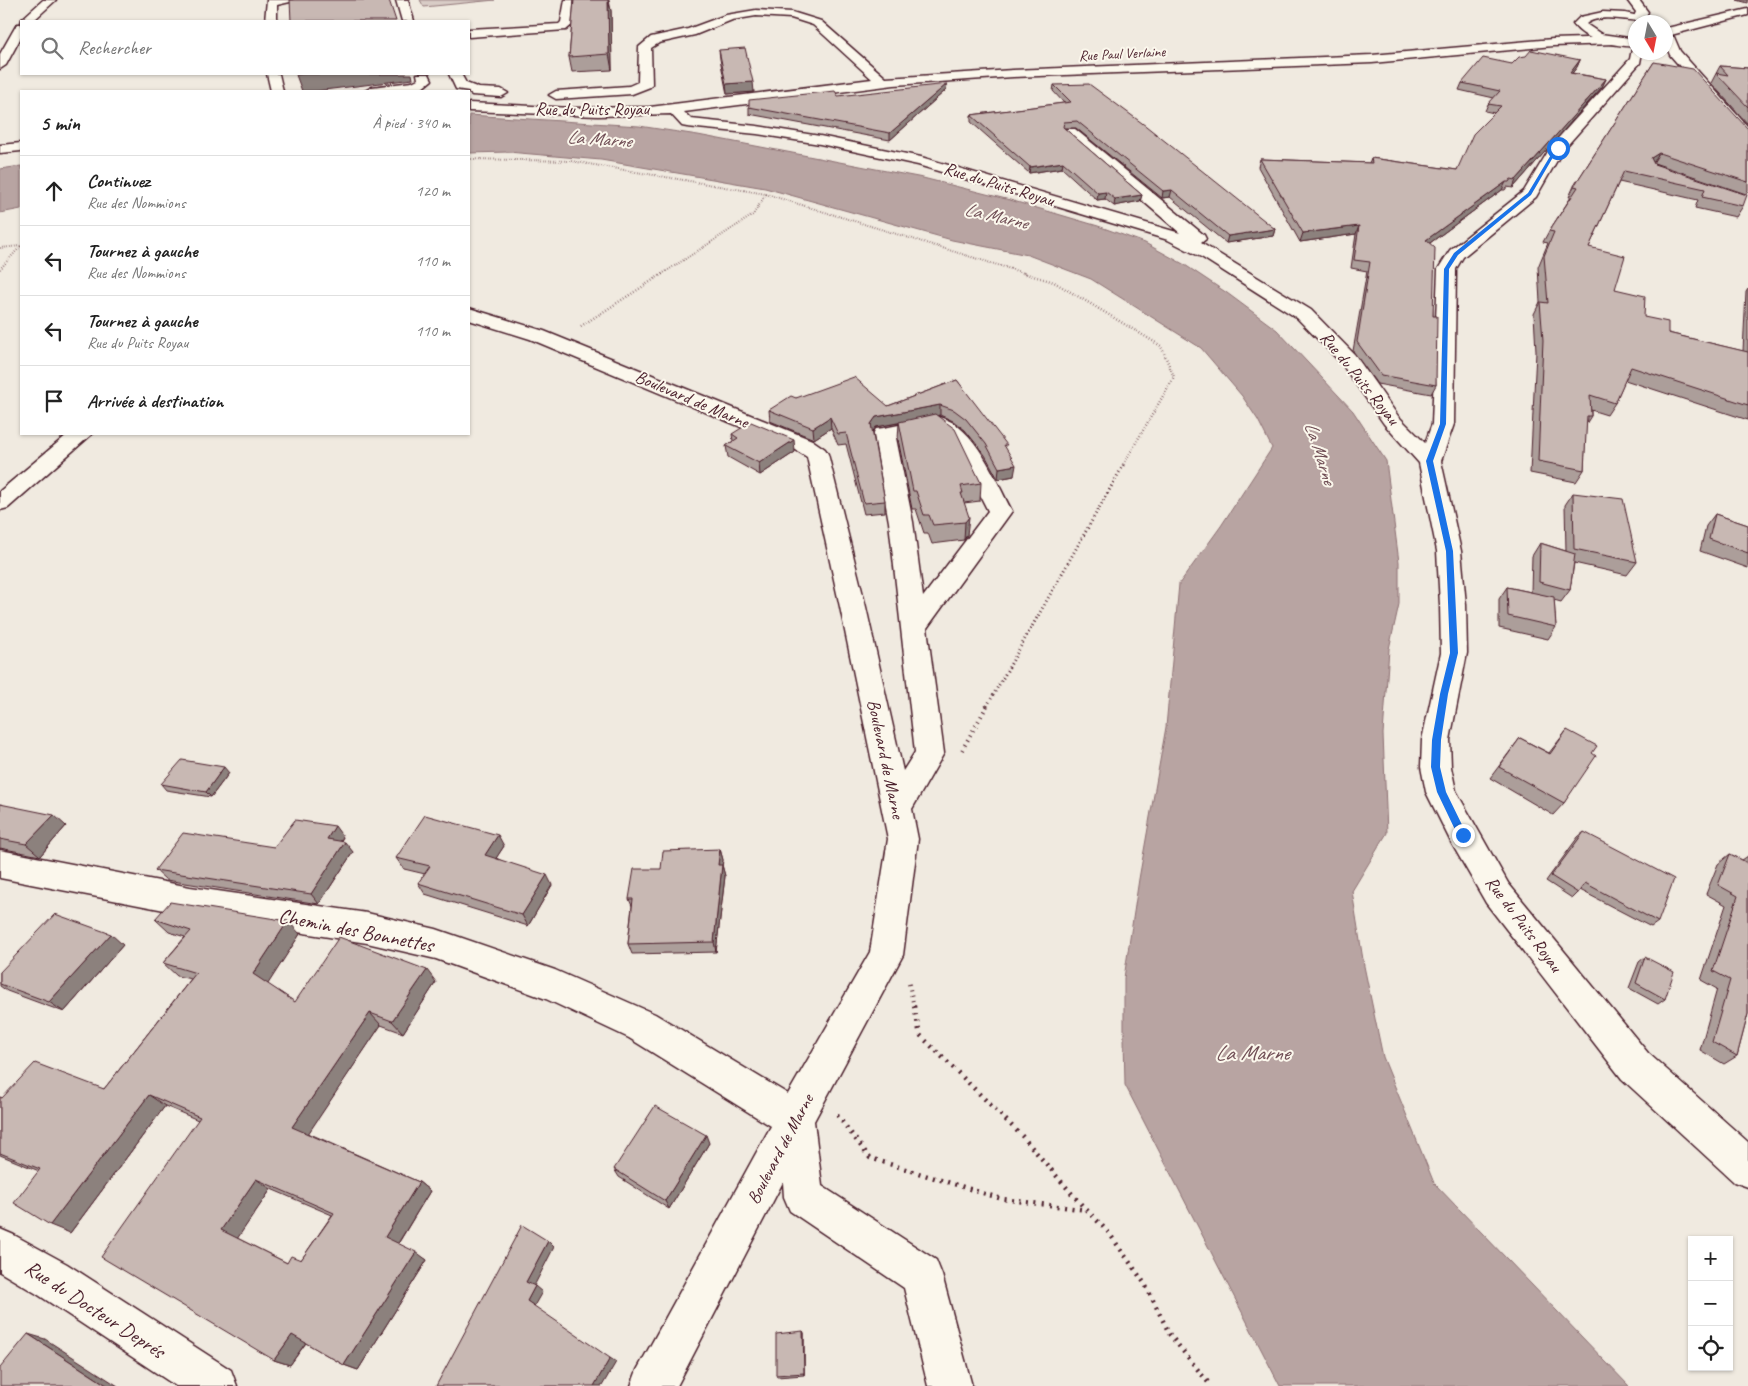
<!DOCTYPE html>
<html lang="fr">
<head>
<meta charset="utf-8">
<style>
  :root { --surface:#fff; --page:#f2f2f2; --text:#222; --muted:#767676; --line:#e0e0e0 }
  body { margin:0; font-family:Caveat,sans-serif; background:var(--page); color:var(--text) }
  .controls { position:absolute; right:15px; bottom:15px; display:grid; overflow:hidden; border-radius:0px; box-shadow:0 1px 4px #0004 }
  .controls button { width:45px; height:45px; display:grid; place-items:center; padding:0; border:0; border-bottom:1px solid var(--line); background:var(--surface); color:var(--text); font:25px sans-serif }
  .compass { position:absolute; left:1628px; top:15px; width:45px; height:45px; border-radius:50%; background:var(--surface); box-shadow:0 1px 4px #0004; rotate:170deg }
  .stop { position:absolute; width:15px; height:15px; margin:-11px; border:4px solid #1a73e8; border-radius:50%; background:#fff }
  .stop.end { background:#1a73e8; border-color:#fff; box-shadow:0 1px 5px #0008 }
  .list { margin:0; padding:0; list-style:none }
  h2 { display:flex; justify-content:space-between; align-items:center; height:65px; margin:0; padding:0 20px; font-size:21px }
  h2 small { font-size:16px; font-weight:400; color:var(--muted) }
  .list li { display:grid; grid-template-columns:32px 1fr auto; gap:15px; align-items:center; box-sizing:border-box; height:70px; padding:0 20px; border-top:1px solid var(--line) }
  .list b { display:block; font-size:19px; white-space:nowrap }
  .list p { margin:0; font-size:16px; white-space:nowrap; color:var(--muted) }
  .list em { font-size:16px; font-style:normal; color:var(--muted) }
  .icon { flex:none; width:28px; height:28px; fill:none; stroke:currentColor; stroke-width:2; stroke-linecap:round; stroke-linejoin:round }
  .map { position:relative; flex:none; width:1748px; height:1386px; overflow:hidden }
  .search { position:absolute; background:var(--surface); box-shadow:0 1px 4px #0004; left:20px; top:20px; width:450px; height:55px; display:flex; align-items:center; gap:12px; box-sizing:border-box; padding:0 18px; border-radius:0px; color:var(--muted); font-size:19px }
  .panel { position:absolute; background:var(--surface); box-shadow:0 1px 4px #0004; left:20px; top:90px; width:450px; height:345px; border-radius:0px }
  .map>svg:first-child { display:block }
  .green { fill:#d8ccc6; stroke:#917678 }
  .water { fill:#b8a4a2; stroke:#8c6f72 }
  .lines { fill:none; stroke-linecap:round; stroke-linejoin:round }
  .minor-casing { stroke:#4a1f2b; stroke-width:3 }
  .major-casing { stroke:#4a1f2b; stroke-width:3 }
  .path-far4 { stroke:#4a1f2b; stroke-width:2; stroke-dasharray:0.5 2; stroke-linecap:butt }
  .path-far3 { stroke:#4a1f2b; stroke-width:2.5; stroke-dasharray:0.5 2.5; stroke-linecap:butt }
  .path-far2 { stroke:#4a1f2b; stroke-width:3; stroke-dasharray:1 3; stroke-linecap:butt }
  .path-far1 { stroke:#4a1f2b; stroke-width:4; stroke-dasharray:1 4.5; stroke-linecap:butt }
  .path { stroke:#4a1f2b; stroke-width:4.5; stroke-dasharray:2 5.5; stroke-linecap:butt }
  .minor { fill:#fbf7ec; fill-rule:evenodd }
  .major { fill:#fbf7ec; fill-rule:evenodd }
  .wall { fill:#ac9e9a; stroke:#4a1f2b; fill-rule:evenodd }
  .shaded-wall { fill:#8c817d; stroke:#4a1f2b }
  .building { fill:#c8b8b3; stroke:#4a1f2b; fill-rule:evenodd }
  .route { fill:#1a73e8 }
  .labels { text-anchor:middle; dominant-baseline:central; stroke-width:4; stroke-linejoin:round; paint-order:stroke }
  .far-street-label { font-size:15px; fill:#4a1f2b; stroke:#fbf7ec }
  .street-label { font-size:18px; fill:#4a1f2b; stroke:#fbf7ec }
  .water-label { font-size:19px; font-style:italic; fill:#704e55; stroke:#fbf7ec }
  .near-street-label { font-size:21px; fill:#4a1f2b; stroke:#fbf7ec }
  .near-water-label { font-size:22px; font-style:italic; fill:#704e55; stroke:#fbf7ec }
</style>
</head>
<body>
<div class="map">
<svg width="1748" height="1386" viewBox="0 0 1748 1386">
  <rect width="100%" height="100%" fill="#f0eae0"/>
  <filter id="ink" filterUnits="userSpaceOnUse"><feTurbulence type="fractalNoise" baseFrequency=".02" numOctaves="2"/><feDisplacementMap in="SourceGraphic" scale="10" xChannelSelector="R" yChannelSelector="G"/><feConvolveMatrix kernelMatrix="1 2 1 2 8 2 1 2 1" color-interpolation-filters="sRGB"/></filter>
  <g filter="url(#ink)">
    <polygon class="green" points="420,0 495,0 424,7"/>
    <g class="water">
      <polygon points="469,115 639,126 698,135 923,178 1010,200 1098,226 1145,243 1185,265 1227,293 1277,330 1353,411 1386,461 1399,562 1399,604 1389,649 1383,734 1387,833 1352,891 1364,966 1383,1057 1434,1183 1629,1386 1280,1386 1125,1085 1124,1038 1124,978 1139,879 1166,727 1179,584 1221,526 1272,448 1258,420 1242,396 1201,348 1091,279 1028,255 952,240 765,188 601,160 508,152 469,153"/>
      <polygon points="21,166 21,209 0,213 0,169"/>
    </g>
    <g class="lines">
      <g class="minor-casing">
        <g id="minor">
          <polygon points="43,0 56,0 33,21 21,23 22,19"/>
          <polygon points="267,0 292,0 290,2 277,5 277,21 265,21"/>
          <polygon points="396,0 408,0 414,21 402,21"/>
          <polygon points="565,0 577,0 573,24 566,30 469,37 469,29 559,24 561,22"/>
          <polygon points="1627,0 1639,0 1648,12 1643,21 1635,21 1633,19 1636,12"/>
          <polygon points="1748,9 1748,15 1671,35 1666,32 1667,28"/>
          <polygon points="756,10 792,12 821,21 886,78 1013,70 1372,55 1553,39 1618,37 1620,40 1618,43 1614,44 1553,46 1372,63 1013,77 894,85 684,112 691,119 757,126 820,136 921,157 1180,233 1063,132 1065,129 1075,129 1204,235 1206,239 1201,243 1311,310 1355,355 1398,416 1425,443 1432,424 1438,269 1450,250 1524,191 1552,145 1630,59 1632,49 1636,48 1636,52 1642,52 1640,63 1563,150 1536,197 1463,257 1456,269 1454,424 1441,461 1461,551 1466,605 1467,653 1450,740 1451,767 1456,791 1508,883 1648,1053 1748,1142 1748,1187 1734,1182 1622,1079 1486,903 1452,844 1426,792 1421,767 1422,740 1441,653 1440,605 1437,551 1419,463 1384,424 1341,363 1297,318 1203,258 1168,240 918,165 820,144 757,134 687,127 682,126 671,114 598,116 469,111 469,103 572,108 650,107 872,79 813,25 791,18 756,16 732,20 695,35 659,43 651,48 652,84 650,87 632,94 556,99 549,95 556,91 629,86 638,82 639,47 651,37 688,29 726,15"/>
          <polygon points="17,24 21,24 21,37 6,65 0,69 0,54"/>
          <polygon points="267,74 279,74 283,91 271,91"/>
          <polygon points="417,74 429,74 432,80 421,89 416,90 365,91 372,87 412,82 418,79"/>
          <polygon points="449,74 461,74 466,83 479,88 501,89 508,93 501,97 472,95 469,93 469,91 456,89"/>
          <polygon points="21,143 21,151 0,153 0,145"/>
          <path d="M469,308l75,23 268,109 13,9 3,5 38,153 37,164 12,-19 -26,-230 -16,-88 3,-5 8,-1 55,-11c37,9 56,63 73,94l-85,117 17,125 -32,56 6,30 -15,116 -89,166 8,65 114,74 6,15 30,111h-44l-24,-98 -114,-77 -6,-14 -1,-15 -106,204h-46l6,-16 134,-244 -142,-88 -83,-39 -110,-40 -69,-16 -177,-28 -190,-37v-28l190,37 177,26 69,16 119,41 100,44 133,80 82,-142 18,-113 -48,-232 -33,-150 -11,-7 -266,-111 -61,-19zM935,430l20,16 33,65 -65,86 -10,-75 -17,-84z"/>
          <polygon points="68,434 92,434 8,508 0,510 0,491"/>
          <polygon points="0,1229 14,1235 67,1264 231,1370 237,1386 176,1386 37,1294 0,1272"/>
        </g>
      </g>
      <g class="major-casing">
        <g id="major">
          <path d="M1603,12l22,1 31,7 2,2c-19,2 -57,-11 -72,2l15,10 35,5v8c-22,-2 -49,-4 -63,-23l7,-7z"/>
          <polygon points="1670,36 1674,37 1680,51 1748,127 1748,140 1743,139 1670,55 1666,45 1666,38"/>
        </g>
      </g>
      <g class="path-far4">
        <polyline points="469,159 571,161 766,194 1027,274"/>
        <polyline points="0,248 21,246"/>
        <polyline points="0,269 21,246"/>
        <polyline points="662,274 753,215 766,194"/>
      </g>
      <g class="path-far3">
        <polyline points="1023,273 1054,282 1161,346 1174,377 1123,465"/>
        <polyline points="581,326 664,273"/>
      </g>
      <polyline class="path-far2" points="987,706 1124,464"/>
      <g class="path-far1">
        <polyline points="962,750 988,704"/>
        <polyline points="909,984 914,1007"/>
      </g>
      <g class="path">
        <polyline points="914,1006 920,1035 1022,1136 1086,1210"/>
        <polyline points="837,1115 870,1158 1002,1199 1087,1210 1109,1233 1145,1284 1170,1335 1211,1386"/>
      </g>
      <use href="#minor" class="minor"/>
      <use href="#major" class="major"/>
    </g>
    <g class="wall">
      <polygon points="574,0 609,0 611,11 612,70 572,72 569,57"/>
      <polygon points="1737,0 1748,0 1748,3"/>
      <polygon points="719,50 754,92 727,94 720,59"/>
      <polygon points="1580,60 1577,67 1572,73 1606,79 1602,87 1513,188 1507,187 1505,190 1502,190 1430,243 1436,385 1431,394 1377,384 1353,351 1367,271 1351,268 1356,234 1300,242 1258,167 1260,159 1369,163 1371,158 1457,170 1494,113 1485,111 1488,104 1494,98 1459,90 1462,83 1512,64"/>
      <polygon points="1654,62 1748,129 1748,190 1746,194 1654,163 1743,206 1736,217 1695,208 1698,200 1619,182 1589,247 1615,289 1644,317 1668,333 1743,351 1746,292 1748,289 1748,420 1625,380 1615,403 1607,415 1591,410 1591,416 1586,424 1584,470 1576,482 1530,473 1536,352 1534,314 1540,302 1538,267 1548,243 1543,242 1549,231 1571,197 1569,197 1574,186"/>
      <polygon points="1720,66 1748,68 1748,124 1711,83"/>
      <polygon points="1054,85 1275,229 1273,236 1226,243 1170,197 1162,198 1076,128 1064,128 1142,195 1140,201 1114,206 1105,199 1097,200 1062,168 1029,173 971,122 971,115 1064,103 1053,91"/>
      <polygon points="946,90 890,140 749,114 749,107"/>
      <polygon points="957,380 1006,449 1014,476 998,479 985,455 965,430 953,421 940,415 937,416 981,483 980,501 964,503 967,535 964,540 932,544 928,533 924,533 916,509 912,509 898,439 899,423 876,427 873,432 885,501 885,512 864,514 846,444 838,445 831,428 814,439 770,421 769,410 796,398 888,406"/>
      <polygon points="732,434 795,452 760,475 728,457 726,446 733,441"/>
      <polygon points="1573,493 1637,562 1627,575 1574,563 1570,590 1561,602 1554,600 1556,627 1548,639 1499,628 1499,599 1507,587 1531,592 1532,556 1540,543 1566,551 1565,505"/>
      <polygon points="1715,514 1748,525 1748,568 1700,551 1706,526"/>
      <polygon points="1567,730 1592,753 1564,803 1553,815 1490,778 1520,738 1549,753"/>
      <polygon points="229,773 211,797 166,790 161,784"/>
      <polygon points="0,804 66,826 40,856 0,848 0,849"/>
      <polygon points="1584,832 1658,922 1651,927 1580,890 1572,898 1546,881 1578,837"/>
      <polygon points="343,837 341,841 353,852 319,904 166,880 155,870 274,847"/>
      <polygon points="504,846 496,858 552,885 528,926 425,894 418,883 425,874 404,869 396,858"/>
      <polygon points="720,849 723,860 722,865 725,876 716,952 632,954 628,944 632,906 629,899 661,869"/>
      <polygon points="1730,854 1742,860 1748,856 1748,1014 1737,1056 1724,1064 1700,1050 1717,989 1701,980 1726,905 1706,894 1718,864"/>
      <path d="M155,919l145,15 -33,50 28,18 141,-20 -33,51 -22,-8 -73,108 111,49 11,9 -32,53 29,16 -69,110 -14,-5 -38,-22 -16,22 -16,-5 -76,-240 -33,-14 -95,127 -31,-62 -39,-16v-58l2,1 102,-9 87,-110 -14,-3 -14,-13 22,-26 -16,-5zM271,1189l61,26 -31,45 -14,3 -50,-25z"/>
      <polygon points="123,945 64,1012 7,991 0,986 0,972"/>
      <polygon points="1645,957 1665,999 1658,1004 1629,988 1639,962"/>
      <polygon points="709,1143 669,1209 619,1177 614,1169"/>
      <polygon points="803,1331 804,1333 804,1375 777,1377 776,1375"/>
    </g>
    <g class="shaded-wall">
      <polygon points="608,0 611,11 612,70 609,54"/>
      <polygon points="1580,60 1577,67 1567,80 1570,73"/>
      <polygon points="304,74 412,74 413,79 316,91 302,91 296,75"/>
      <polygon points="1606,79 1602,87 1513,188 1516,180"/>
      <polygon points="753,82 754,92 727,94 726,84"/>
      <polygon points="947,84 946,90 890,140 890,133"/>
      <polygon points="1659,153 1653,163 1651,158"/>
      <polygon points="1063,162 1062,168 1029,173 1030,167"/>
      <polygon points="1506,182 1502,190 1423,248 1426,240"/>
      <polygon points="1172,190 1170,197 1162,198 1163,191"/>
      <polygon points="1106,192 1105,199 1097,200 1098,193"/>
      <polygon points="1142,195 1140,201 1114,206 1115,199"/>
      <polygon points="1359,226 1356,234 1300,242 1303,233"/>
      <polygon points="1275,229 1273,236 1226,243 1228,236"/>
      <polygon points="940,405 940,415 876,427 871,434 871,424 876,417"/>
      <polygon points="830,417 831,428 814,439 813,428"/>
      <polygon points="794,440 795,452 760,475 759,463"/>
      <polygon points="1016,465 1014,476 998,479 999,468"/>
      <polygon points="969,517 967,535 964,540 965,522"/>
      <polygon points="224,767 229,773 211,797 206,792"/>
      <polygon points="54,815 66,826 40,856 26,844"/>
      <polygon points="335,826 343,837 335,850 327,839"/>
      <polygon points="498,835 504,846 491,866 485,855"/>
      <polygon points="345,842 353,852 319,904 311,894"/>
      <polygon points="720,849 723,860 721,876 718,865"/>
      <polygon points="722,865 725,876 716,952 714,942"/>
      <polygon points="547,875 552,885 528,926 522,915"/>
      <polygon points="288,921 300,934 266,987 253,974"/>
      <polygon points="111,934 123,945 64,1012 49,1002"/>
      <polygon points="427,970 436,982 403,1033 392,1021"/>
      <polygon points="370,1013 381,1025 306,1137 292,1127"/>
      <polygon points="149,1095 165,1106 70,1233 50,1225"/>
      <polygon points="706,1135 709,1143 669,1209 665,1201"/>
      <polygon points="256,1179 271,1189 237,1239 221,1230"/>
      <polygon points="419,1182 430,1191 397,1245 385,1237"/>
      <polygon points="548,1241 554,1247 533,1288 526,1282"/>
      <polygon points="416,1252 427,1260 358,1370 344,1365"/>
      <polygon points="535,1286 542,1292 534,1306 527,1301"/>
      <polygon points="803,1331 804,1333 804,1375 804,1373"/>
      <polygon points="28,1334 45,1339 118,1386 108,1386"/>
      <polygon points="292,1335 307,1341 290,1365 274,1360"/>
      <polygon points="610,1358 616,1362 602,1386 594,1386"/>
    </g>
    <g class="building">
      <polygon points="290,0 389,0 396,21 291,21"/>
      <polygon points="574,0 608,0 609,54 569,57"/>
      <polygon points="745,48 753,82 726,84 719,50"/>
      <polygon points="1531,50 1580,60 1570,73 1606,79 1516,180 1511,179 1509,182 1506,182 1426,240 1435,248 1433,316 1437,316 1436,385 1381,375 1357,342 1370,262 1354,260 1359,226 1303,233 1260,159 1372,163 1371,158 1457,170 1473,134 1501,106 1488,104 1500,91 1462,83 1483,58 1512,64 1519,57 1526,56"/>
      <polygon points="1654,62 1693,69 1748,129 1748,182 1659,153 1651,158 1654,164 1747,195 1743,206 1702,197 1705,189 1624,171 1589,247 1625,256 1615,289 1645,296 1644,317 1668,322 1668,333 1748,352 1748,405 1631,367 1615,403 1590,395 1591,416 1587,416 1584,470 1538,461 1543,340 1540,302 1548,303 1544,256 1554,232 1549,231 1578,187 1574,186"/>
      <polygon points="1720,66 1748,68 1748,107 1716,73 1728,75"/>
      <polygon points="947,84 890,133 749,107 749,100 835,91 838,96"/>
      <polygon points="1089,84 1146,126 1275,229 1228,236 1172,190 1163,191 1077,121 1064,122 1063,127 1142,195 1115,199 1106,192 1098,193 1063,162 1030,167 971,115 1071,102 1054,85"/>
      <polygon points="854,377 888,406 957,380 1007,445 1004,445 1016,465 999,468 986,444 966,419 954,410 940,405 876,417 871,424 885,501 864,503 846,433 838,434 830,417 813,428 769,410 791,396 796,398"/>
      <polygon points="935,414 955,429 981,483 961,486 963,493 961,493 969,517 965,522 933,525 929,515 924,515 916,491 913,491 899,422"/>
      <polygon points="751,422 794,440 759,463 726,446 738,438 732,434"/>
      <polygon points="1573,493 1623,499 1637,562 1574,549"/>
      <polygon points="1715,514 1748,525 1748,553 1709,539"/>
      <polygon points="1540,543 1575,554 1570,590 1539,582"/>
      <polygon points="1507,587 1554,597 1556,627 1508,616"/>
      <polygon points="1567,730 1597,746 1592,753 1596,756 1564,803 1499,767 1520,738 1550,754"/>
      <polygon points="182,760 224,767 206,792 161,784"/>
      <polygon points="0,804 54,815 26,844 0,839"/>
      <polygon points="425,815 498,835 485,855 547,875 522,915 418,883 430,866 396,858"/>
      <polygon points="295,820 335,826 327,839 345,842 311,894 155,870 183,833 274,847"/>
      <polygon points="1584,832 1674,879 1658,922 1585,883 1578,893 1551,876"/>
      <polygon points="720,849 718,865 722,865 714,942 628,944 633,899 629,899 634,869 661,869 663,851"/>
      <polygon points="1730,854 1748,863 1748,1014 1737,1056 1712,1042 1730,980 1713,971 1738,896 1718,885"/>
      <path d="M170,902l118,19 -35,53 42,28 44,-65 88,33 -35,51 -22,-8 -78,114 127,55 -34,55 31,15 -72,113 -52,-30 -18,25 -173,-103 99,-140 -51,-22 -99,130 -36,-22 26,-34 -40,-16v-56l2,1 33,-35 69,26 92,-116 -33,-10 28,-32 -36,-12zM256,1179l78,34 -33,47 -10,-4 -4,7 -66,-33z"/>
      <polygon points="55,914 111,934 49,1002 0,984 0,972"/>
      <polygon points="1645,957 1674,972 1665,999 1636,983"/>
      <polygon points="655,1106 706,1135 665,1201 614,1169"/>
      <polygon points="522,1225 548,1241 526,1282 535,1286 527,1301 610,1358 594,1386 436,1386"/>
      <polygon points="803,1331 804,1373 776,1375 776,1334"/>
      <polygon points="28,1334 108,1386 0,1386 0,1368"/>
    </g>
  </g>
  <polygon class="route" points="1559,147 1531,195 1458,255 1449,269 1446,424 1433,461 1453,551 1458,653 1448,694 1441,740 1440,767 1446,792 1467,835 1463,839 1459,838 1437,792 1431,767 1432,740 1440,694 1450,653 1446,551 1426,461 1440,424 1444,269 1454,253 1528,193 1555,148"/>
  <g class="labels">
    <g class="far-street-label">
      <text transform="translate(1122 54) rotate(-3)">Rue Paul Verlaine</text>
    </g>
    <g class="street-label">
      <text x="592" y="109">Rue du Puits Royau</text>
      <text transform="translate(999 184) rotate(17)">Rue du Puits Royau</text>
      <text transform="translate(1360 378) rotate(51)">Rue du Puits Royau</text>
      <text transform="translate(692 399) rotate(23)">Boulevard de Marne</text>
      <text transform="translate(886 759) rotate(78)">Boulevard de Marne</text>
      <text transform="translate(1524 924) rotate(53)">Rue du Puits Royau</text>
      <text transform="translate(780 1149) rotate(-62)">Boulevard de Marne</text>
    </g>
    <g class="water-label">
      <text transform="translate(599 139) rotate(4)">La Marne</text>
      <text transform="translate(996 216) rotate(13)">La Marne</text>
      <text transform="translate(1320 453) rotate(72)">La Marne</text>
    </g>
    <g class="near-street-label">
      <text transform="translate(356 930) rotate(11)">Chemin des Bonnettes</text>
      <text transform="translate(95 1309) rotate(33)">Rue du Docteur Deprés</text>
    </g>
    <g class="near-water-label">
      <text x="1252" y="1053">La Marne</text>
    </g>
  </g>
</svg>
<div class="controls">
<button>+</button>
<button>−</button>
<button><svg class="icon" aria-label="locate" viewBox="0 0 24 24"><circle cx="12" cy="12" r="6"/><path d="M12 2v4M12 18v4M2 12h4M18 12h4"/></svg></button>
</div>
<svg class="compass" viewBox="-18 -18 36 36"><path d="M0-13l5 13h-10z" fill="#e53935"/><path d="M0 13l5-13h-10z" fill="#767676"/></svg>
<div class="stop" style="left:1558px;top:148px"></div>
<div class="stop end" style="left:1463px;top:835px"></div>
<div class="search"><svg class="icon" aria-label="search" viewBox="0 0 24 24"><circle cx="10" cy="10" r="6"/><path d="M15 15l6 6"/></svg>Rechercher</div>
<section class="panel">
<h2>5 min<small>À pied · 340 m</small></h2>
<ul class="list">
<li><svg class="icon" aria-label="ahead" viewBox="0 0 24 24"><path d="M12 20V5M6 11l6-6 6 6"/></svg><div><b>Continuez</b><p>Rue des Nommions</p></div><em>120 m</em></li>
<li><svg class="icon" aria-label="left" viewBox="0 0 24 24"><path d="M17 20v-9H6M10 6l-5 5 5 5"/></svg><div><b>Tournez à gauche</b><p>Rue des Nommions</p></div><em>110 m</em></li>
<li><svg class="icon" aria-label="left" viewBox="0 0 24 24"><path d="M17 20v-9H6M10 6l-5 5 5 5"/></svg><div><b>Tournez à gauche</b><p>Rue du Puits Royau</p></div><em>110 m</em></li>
<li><svg class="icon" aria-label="arrive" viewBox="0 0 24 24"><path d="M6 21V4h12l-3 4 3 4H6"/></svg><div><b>Arrivée à destination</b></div></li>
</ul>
</section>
</div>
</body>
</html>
